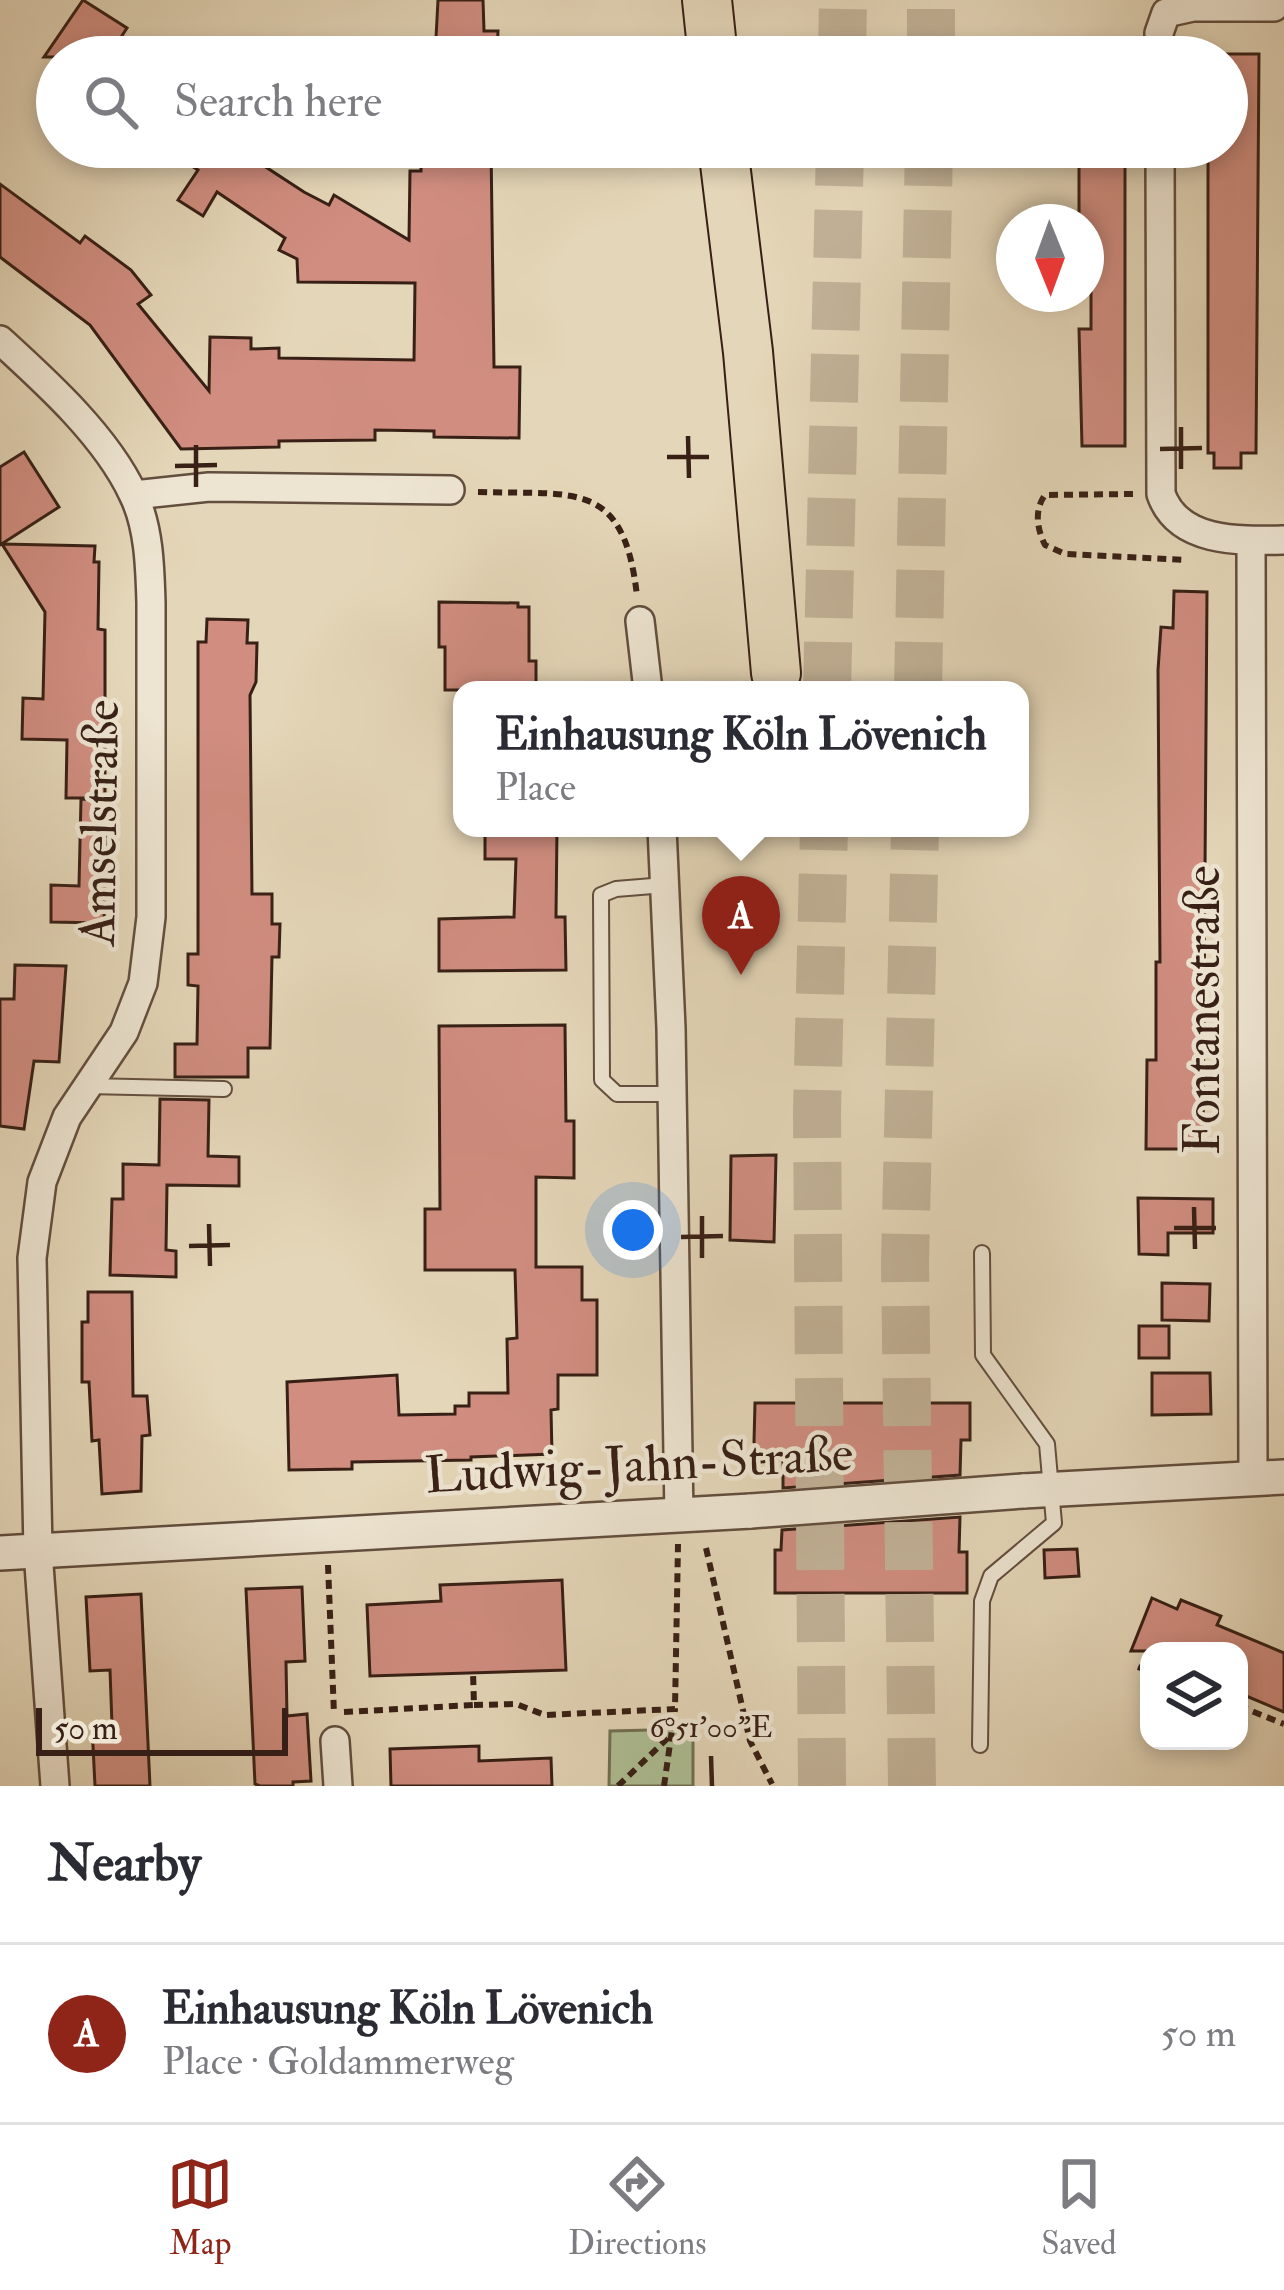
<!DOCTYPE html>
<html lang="en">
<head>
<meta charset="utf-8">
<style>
  :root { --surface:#fff; --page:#f7f7f7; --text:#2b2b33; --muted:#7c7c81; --line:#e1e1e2; --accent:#8f2418 }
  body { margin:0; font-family:"IM FELL Double Pica",serif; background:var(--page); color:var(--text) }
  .controls { position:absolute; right:36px; bottom:36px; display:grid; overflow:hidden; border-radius:24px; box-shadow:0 6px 18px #0003 }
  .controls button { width:108px; height:108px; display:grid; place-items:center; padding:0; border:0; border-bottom:3px solid var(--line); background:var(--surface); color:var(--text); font:60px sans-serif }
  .compass { position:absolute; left:996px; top:204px; width:108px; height:108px; border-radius:50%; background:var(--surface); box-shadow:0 6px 18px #0003; rotate:179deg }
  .scale { position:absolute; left:36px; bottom:30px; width:252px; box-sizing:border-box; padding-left:12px; border:6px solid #382016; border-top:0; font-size:33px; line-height:42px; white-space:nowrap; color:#382016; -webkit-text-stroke:9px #ede4d1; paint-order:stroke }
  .you { position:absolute; left:633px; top:1230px; width:42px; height:42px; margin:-30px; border:9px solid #fff; border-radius:50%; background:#1a73e8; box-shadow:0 0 0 18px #1a73e833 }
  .badge { display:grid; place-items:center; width:78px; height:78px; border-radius:50%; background:var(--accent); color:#fff; font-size:39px; font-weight:700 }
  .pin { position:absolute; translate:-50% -99px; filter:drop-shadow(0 3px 6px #0008) }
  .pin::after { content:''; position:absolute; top:63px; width:42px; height:36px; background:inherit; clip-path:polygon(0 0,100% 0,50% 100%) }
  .popup { position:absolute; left:453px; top:681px; width:576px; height:156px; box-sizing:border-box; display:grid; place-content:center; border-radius:24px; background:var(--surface); filter:drop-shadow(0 3px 9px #0005); font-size:39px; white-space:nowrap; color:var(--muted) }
  .popup b { font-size:45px; color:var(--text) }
  .popup::after { content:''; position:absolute; left:50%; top:100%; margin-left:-24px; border:24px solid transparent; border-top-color:var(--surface) }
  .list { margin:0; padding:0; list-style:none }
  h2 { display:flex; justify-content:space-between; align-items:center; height:156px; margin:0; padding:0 48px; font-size:51px }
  h2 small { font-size:39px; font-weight:400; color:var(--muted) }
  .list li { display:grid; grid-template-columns:78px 1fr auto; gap:36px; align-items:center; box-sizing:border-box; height:180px; padding:0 48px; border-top:3px solid var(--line) }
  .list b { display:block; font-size:45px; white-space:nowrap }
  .list p { margin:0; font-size:39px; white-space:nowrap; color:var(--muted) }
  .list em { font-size:39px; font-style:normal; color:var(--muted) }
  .icon { flex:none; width:66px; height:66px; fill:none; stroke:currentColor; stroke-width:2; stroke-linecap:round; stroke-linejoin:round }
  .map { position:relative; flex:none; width:1284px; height:1786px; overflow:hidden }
  .search { position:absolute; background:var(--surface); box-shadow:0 6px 18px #0003; left:36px; right:36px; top:36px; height:132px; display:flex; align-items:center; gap:30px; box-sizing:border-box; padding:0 42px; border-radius:66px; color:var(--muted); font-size:45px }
  .sheet { height:336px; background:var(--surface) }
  nav { display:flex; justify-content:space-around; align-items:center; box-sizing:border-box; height:168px; border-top:3px solid var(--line); background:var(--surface); font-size:33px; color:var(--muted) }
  nav a { display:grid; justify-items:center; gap:6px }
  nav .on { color:var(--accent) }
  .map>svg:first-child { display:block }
  .green { fill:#aebf94; stroke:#737055; stroke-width:3 }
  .building { fill:#d08d80; stroke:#382016; stroke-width:3 }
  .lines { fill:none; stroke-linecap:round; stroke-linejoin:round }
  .motorway-tunnel { stroke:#c2b298; stroke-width:48; stroke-dasharray:48 24; stroke-linecap:butt }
  .service-casing { stroke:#634e3e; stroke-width:18 }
  .minor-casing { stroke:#634e3e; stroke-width:32 }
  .tertiary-casing { stroke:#634e3e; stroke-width:38 }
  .motorway-casing { stroke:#382016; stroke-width:52 }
  .path { stroke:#382016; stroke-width:6; stroke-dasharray:9 6; stroke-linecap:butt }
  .service { stroke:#ede4d1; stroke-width:14 }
  .minor { stroke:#ede4d1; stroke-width:27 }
  .tertiary { stroke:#ede4d1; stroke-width:33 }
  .motorway { stroke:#e4d6b8; stroke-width:48 }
  .tertiary-bridge-casing { stroke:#634e3e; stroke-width:38; stroke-linecap:butt }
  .tertiary-bridge { stroke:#ede4d1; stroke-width:33 }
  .ticks { fill:none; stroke:#382016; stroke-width:4.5 }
  .labels { text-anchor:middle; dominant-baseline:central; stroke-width:9; stroke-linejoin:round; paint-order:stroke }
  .street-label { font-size:51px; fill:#382016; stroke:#ede4d1 }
  .ticks-label { font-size:30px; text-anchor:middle; fill:#382016; stroke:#ede4d1; stroke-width:9; stroke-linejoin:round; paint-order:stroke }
</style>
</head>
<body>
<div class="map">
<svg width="1284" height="1786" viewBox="0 0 1284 1786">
  <rect width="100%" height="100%" fill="#e4d6b8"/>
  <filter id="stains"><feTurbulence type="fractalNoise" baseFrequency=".00167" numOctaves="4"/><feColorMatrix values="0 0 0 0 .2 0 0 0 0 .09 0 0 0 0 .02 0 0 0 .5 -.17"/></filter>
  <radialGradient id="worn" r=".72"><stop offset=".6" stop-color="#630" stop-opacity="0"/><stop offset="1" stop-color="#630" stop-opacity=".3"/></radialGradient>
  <polygon class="green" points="693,1729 693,1786 609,1786 610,1731"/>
  <g class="building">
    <polygon points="83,0 127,28 108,57 44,57"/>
    <polygon points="438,0 483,0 484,31 498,31 497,57 435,57"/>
    <polygon points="1227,54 1259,54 1256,453 1241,453 1241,468 1214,468 1214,453 1208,453 1208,147 1227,147"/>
    <polygon points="162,147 235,147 304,192 329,205 334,195 409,240 410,171 421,171 421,147 491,147 494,367 520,367 519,438 434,437 434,431 375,430 375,440 279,441 279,447 181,449 90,325 0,257 0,184 80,243 85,236 131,270 151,295 138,304 209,391 210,337 251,338 251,349 279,348 279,358 414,360 415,283 298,282 297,259 279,250 285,238 217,192 203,216 178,200 198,170"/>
    <polygon points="1079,147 1125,147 1125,446 1082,446 1079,329 1091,329 1091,258 1086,258 1086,222 1079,222"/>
    <polygon points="24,452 59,507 0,545 0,467"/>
    <polygon points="2,544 95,546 94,562 99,562 98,629 105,630 105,798 66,798 67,740 22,739 23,698 43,699 45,612"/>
    <polygon points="1174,591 1207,592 1203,1149 1146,1149 1147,1060 1156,1060 1156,962 1160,962 1158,670 1161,627 1173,628"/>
    <polygon points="439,602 518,603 518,607 529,607 529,661 536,661 536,690 445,690 445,647 439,647"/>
    <polygon points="207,619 248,620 247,643 257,643 256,682 250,695 252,894 272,894 272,924 280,924 279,957 272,957 270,1048 248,1048 248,1077 175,1077 175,1044 197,1044 198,986 188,985 188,954 198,954 198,642 206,642"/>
    <polygon points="81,799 106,800 104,923 51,922 51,885 79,886"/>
    <polygon points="508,828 557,828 556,917 565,917 566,970 439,971 439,919 514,917 516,859 485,859 485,831 508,831"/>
    <polygon points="15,965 66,966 59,1062 34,1061 24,1129 0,1126 0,999 14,999"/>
    <polygon points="565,1025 566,1121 574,1121 574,1178 536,1177 536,1267 582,1267 582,1300 597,1300 597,1375 558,1375 558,1409 551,1410 552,1454 471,1457 471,1460 352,1462 352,1469 289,1470 287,1382 397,1375 399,1415 455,1414 455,1406 469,1406 469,1393 508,1393 507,1339 517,1338 515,1270 425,1270 425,1209 440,1209 439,1026"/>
    <polygon points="160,1099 209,1100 208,1156 239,1157 239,1186 167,1185 166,1250 176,1251 176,1277 110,1275 112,1199 123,1199 123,1164 159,1165"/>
    <polygon points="776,1155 774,1242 730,1240 731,1156"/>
    <polygon points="1138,1198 1213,1199 1213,1233 1168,1233 1168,1255 1139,1254"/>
    <polygon points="1162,1283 1210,1284 1209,1321 1162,1320"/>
    <polygon points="88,1292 132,1292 133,1396 147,1396 150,1435 142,1436 141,1491 102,1494 99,1440 92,1441 89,1382 82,1382 82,1322 88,1322"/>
    <rect x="1139" y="1326" width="30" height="32"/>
    <polygon points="1152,1373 1210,1373 1211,1414 1152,1415"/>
    <polygon points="755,1403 970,1403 970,1440 961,1440 960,1475 783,1488 783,1459 761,1462 754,1442"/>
    <polygon points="960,1517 959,1552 967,1552 967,1593 775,1593 775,1550 781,1550 782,1530"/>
    <polygon points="1077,1549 1079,1576 1045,1578 1044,1550"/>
    <polygon points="562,1580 566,1670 370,1676 367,1605 441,1601 440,1585"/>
    <polygon points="302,1587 305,1661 286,1662 287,1716 307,1714 311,1781 293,1782 293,1786 260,1786 255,1784 246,1589"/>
    <polygon points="141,1594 150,1786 95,1786 92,1726 112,1725 110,1670 90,1671 86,1597"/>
    <polygon points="1152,1598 1177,1609 1181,1600 1221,1616 1217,1625 1284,1653 1284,1712 1239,1693 1239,1651 1131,1651"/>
    <polygon points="479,1746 479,1761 551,1758 552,1786 391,1786 390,1749"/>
  </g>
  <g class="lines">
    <g class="motorway-tunnel">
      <polyline points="842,57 843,0"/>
      <polyline points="931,57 931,0"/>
      <polyline points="827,690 840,147"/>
      <polyline points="918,690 929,147"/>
      <polyline points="822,1786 817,1111 824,828"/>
      <polyline points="912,1786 905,1263 915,828"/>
    </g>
    <g class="service-casing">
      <g id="service">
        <polyline points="665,885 616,889 601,895 602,1080 617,1094 672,1094"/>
        <polyline points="87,1086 224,1089"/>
        <polyline points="980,1745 982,1601 991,1576 1054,1523 1047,1444 983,1355 982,1253"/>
      </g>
    </g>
    <g class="minor-casing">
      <g id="minor">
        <polyline points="1159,57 1159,33 1166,13 1193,7 1274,7 1280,0"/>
        <path d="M1160,147l1,347c17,49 78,47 123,46"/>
        <path d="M0,340c46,42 106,96 133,154 16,32 17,73 18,109v314l-8,66 -19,49 -57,85 -25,65 -10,76 6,293 17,235"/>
        <polyline points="134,495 209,487 450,490"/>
        <polyline points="1251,541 1253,1479"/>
        <polyline points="640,621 648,690"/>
        <polyline points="662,828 671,1028 679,1516"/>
        <polyline points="335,1741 338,1786"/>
      </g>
    </g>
    <g class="tertiary-casing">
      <g id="tertiary">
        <polyline points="1023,1491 1284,1477"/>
        <polyline points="0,1553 751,1511"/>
      </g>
    </g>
    <g class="motorway-casing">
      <g id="motorway">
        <polyline points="707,0 713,57"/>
        <polyline points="723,147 748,352 776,673"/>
      </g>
    </g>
    <g class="path">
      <path d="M478,492c97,3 146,-13 159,104"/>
      <path d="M1133,494l-88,1c-11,15 -8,34 0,50l20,9 122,6"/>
      <polyline points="706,1548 750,1741 772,1784"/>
      <polyline points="328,1565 334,1714"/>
      <polyline points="1138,1667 1149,1671"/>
      <polyline points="474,1705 516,1704 545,1715 675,1709 678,1544"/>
      <polyline points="1239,1706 1284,1724"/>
      <polyline points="344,1712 474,1705 473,1672"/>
      <polyline points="618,1786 671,1735"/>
      <polyline points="664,1786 675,1709"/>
    </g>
    <use href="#service" class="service"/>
    <use href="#minor" class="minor"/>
    <use href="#tertiary" class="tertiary"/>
    <use href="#motorway" class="motorway"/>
    <g class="tertiary-bridge-casing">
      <polyline id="tertiary-bridge" points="751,1511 1023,1491"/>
    </g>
    <use href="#tertiary-bridge" class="tertiary-bridge"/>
  </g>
  <path class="ticks" d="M1181,427v42M688,436l1,42M196,445v42M1160,449l42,-1M667,457h42M175,466l42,-1M1194,1207l1,42M702,1216v42M209,1224l1,42M1174,1228h42M681,1237l42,-1M189,1246l41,-1M711,1756l1,30"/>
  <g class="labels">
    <g class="street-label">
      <text transform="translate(100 823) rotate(-89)">Amselstraße</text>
      <text transform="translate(1203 1010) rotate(-90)">Fontanestraße</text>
      <text transform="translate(639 1465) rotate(-3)">Ludwig-Jahn-Straße</text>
    </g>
  </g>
  <g class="ticks-label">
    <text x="711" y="1737">6°51'00"E</text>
  </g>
  <rect width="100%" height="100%" filter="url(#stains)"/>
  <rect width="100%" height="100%" fill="url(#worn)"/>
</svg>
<div class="controls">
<button><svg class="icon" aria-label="layers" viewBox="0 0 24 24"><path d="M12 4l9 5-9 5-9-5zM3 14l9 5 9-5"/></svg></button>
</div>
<svg class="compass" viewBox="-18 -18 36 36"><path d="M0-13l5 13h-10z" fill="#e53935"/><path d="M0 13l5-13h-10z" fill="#7c7c81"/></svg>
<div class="scale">50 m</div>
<div class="you"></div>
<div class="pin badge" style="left:741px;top:975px">A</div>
<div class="popup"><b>Einhausung Köln Lövenich</b>Place</div>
<div class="search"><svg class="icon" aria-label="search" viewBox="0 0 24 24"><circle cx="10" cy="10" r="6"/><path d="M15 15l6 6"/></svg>Search here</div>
</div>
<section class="sheet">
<h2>Nearby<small></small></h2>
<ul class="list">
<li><span class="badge">A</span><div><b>Einhausung Köln Lövenich</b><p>Place · Goldammerweg</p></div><em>50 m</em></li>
</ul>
</section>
<nav>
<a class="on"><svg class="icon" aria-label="map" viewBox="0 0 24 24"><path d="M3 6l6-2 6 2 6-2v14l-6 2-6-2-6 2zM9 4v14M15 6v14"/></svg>Map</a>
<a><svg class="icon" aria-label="directions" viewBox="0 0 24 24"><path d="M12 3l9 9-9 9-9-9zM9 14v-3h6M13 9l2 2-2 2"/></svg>Directions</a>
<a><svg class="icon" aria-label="saved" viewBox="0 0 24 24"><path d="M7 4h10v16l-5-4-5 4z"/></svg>Saved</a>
</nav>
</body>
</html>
